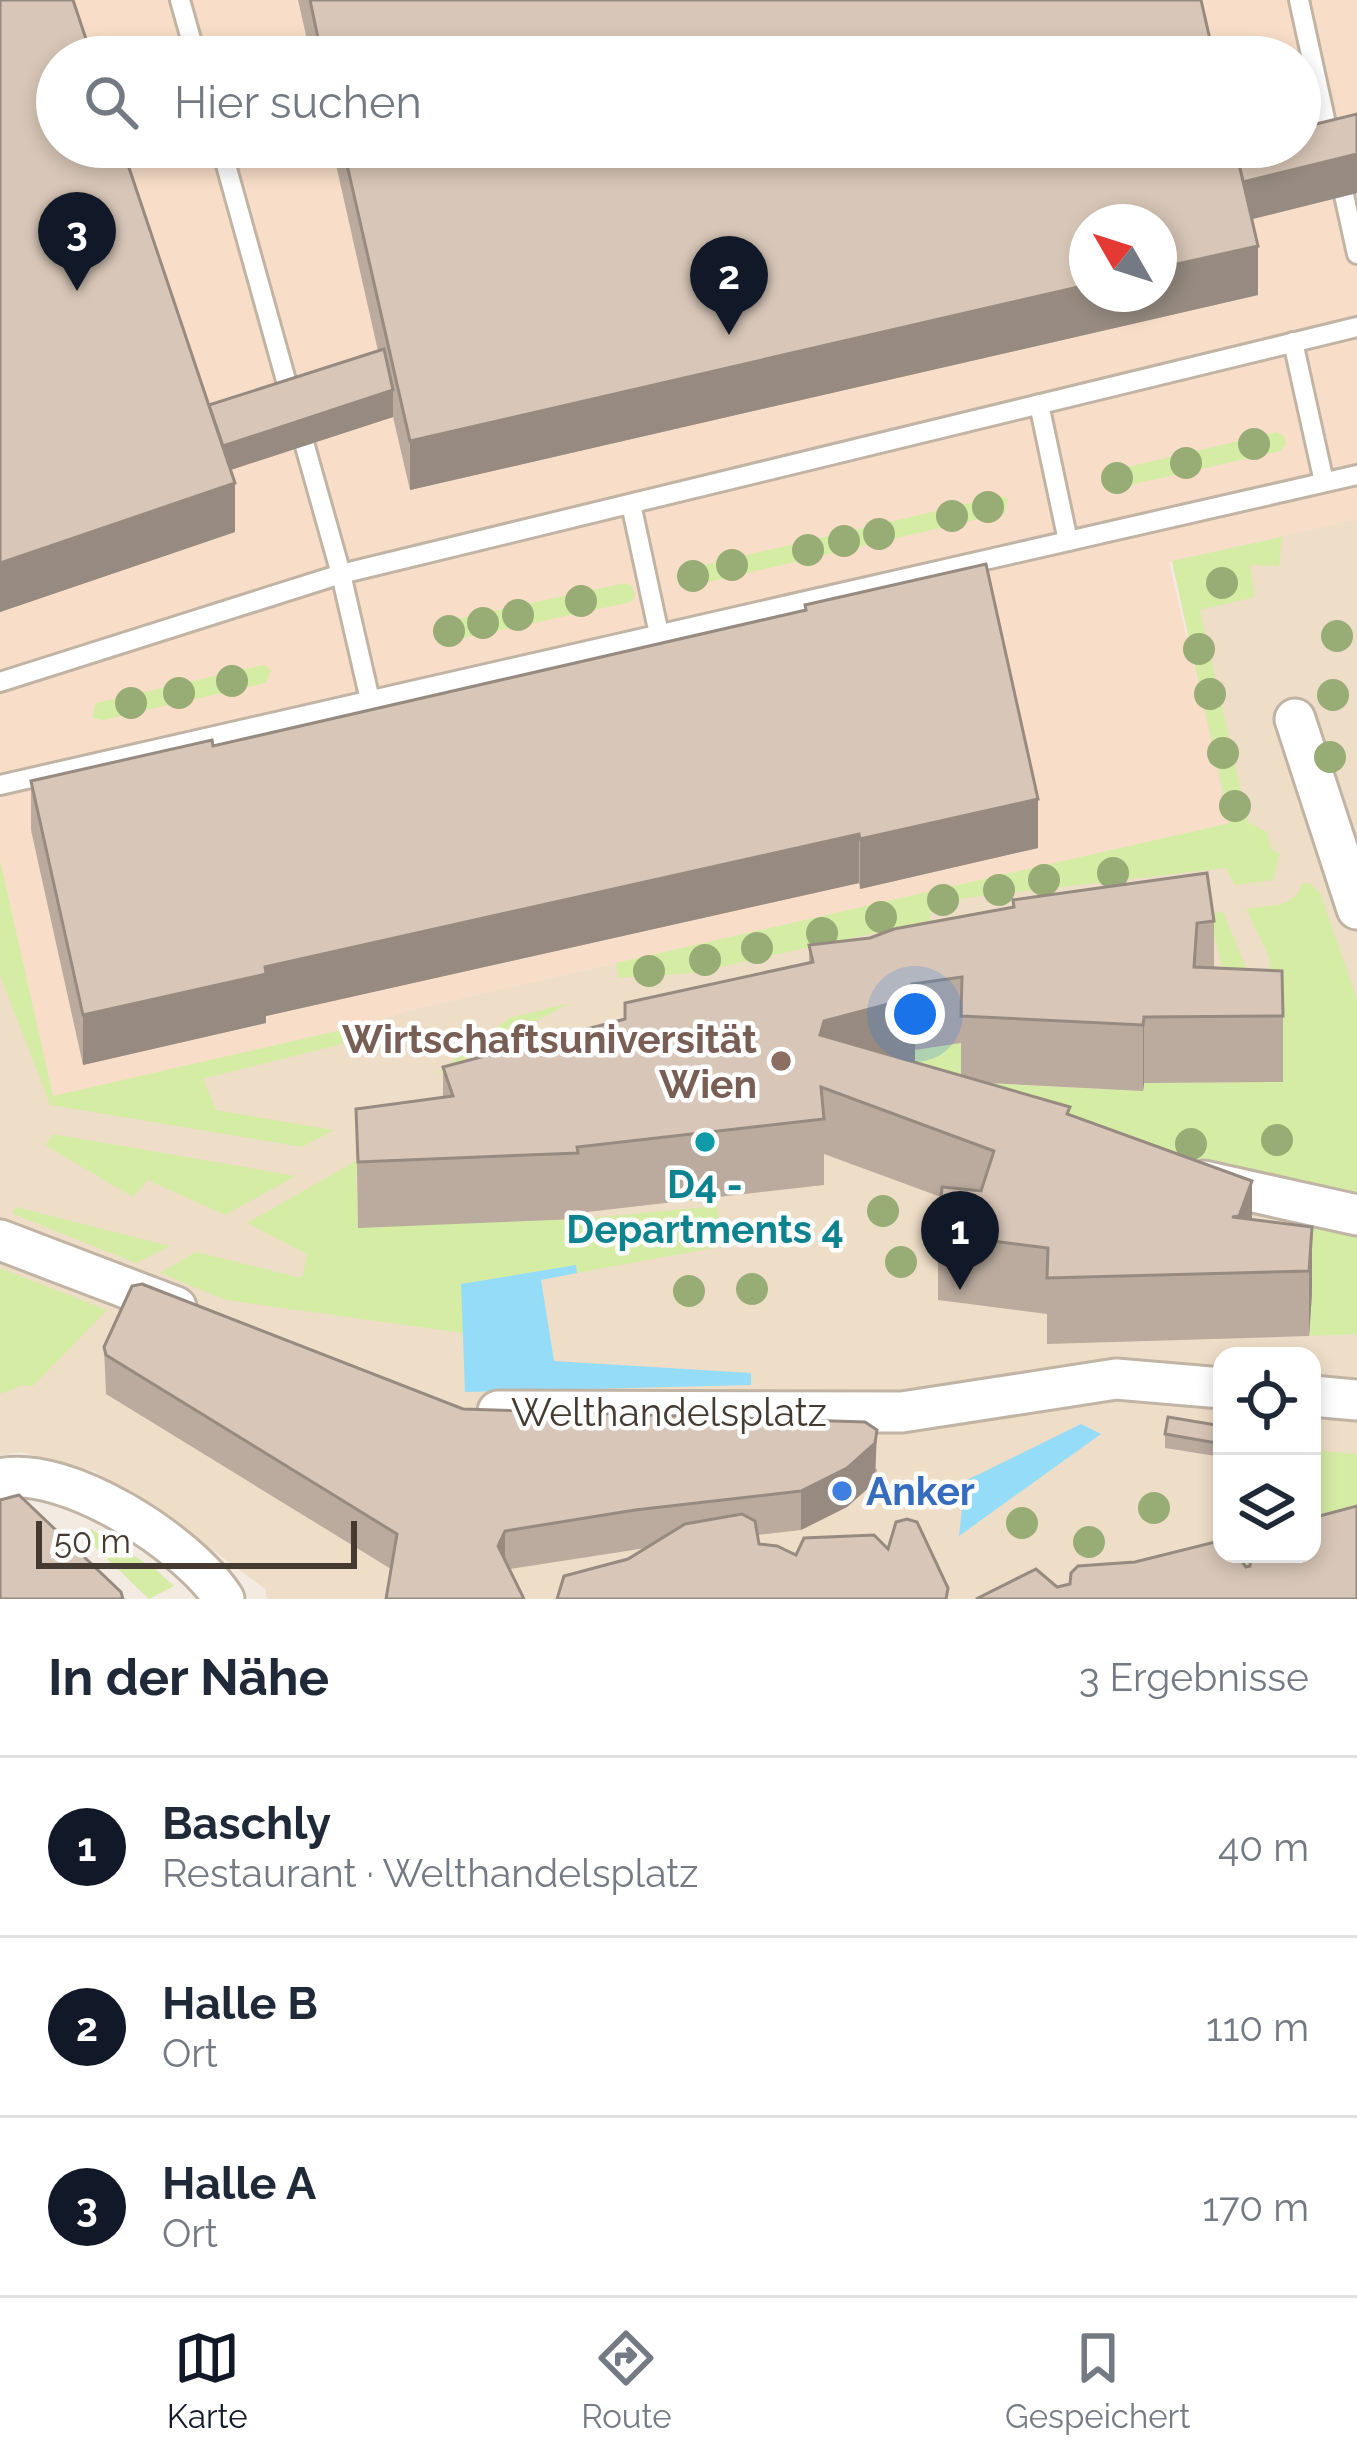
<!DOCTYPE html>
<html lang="de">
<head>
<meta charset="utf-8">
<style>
  :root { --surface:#fff; --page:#f2f2f3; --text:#1f2937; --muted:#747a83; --line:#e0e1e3; --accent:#111827 }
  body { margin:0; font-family:Raleway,sans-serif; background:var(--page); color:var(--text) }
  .controls { position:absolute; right:36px; bottom:36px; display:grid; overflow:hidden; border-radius:24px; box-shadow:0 6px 18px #0003 }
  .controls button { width:108px; height:108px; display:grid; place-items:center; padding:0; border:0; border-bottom:3px solid var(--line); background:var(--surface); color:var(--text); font:60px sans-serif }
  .compass { position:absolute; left:1069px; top:204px; width:108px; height:108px; border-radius:50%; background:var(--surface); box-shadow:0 6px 18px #0003; rotate:309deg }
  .scale { position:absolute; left:36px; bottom:30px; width:321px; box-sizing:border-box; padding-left:12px; border:6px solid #443a31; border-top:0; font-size:33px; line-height:42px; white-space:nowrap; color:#443a31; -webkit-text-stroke:9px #fff; paint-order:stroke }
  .you { position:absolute; left:915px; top:1014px; width:42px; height:42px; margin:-30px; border:9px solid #fff; border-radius:50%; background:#1a73e8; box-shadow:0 0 0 18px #1a73e833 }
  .badge { display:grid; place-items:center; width:78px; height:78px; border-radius:50%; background:var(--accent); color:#fff; font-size:39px; font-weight:700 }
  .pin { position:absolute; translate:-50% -99px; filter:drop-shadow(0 3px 6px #0008) }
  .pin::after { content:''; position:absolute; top:63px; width:42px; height:36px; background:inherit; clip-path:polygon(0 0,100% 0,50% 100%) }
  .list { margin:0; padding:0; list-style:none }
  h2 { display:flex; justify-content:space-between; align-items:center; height:156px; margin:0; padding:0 48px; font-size:51px }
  h2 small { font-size:39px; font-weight:400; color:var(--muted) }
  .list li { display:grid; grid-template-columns:78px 1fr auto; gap:36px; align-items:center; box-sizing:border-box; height:180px; padding:0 48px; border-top:3px solid var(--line) }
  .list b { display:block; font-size:45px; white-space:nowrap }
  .list p { margin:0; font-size:39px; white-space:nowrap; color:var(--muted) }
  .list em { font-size:39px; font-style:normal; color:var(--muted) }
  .icon { flex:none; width:66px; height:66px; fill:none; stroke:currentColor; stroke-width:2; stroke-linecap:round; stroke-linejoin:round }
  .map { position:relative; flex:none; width:1357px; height:1599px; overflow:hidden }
  .search { position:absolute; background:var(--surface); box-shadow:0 6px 18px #0003; left:36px; right:36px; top:36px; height:132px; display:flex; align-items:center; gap:30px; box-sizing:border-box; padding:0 42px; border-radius:66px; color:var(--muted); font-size:45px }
  .sheet { height:696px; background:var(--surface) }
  nav { display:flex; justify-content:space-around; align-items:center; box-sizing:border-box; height:168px; border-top:3px solid var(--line); background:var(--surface); font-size:33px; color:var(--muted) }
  nav a { display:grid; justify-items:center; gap:6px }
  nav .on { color:var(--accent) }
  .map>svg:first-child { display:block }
  .commercial { fill:#f8dec8; fill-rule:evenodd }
  .education { fill:#eedec8; fill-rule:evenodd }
  .green { fill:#d5eca4 }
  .water { fill:#94dcf8 }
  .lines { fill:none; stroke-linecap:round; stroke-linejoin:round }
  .lane-casing { stroke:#c1b4a5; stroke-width:24 }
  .street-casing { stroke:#c1b4a5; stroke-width:45 }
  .lane { stroke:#fff; stroke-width:18 }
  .street { stroke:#fff; stroke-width:39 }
  .tree { fill:#98ad76 }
  .wall { fill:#baab9e; fill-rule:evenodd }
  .shaded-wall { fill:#978b81 }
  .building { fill:#d8c7b8; stroke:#978b81; stroke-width:3 }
  .education-dot { fill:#8d6e63; stroke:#fff; stroke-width:4.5 }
  .culture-dot { fill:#0f9aa8; stroke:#fff; stroke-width:4.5 }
  .shop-dot { fill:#3f7fe0; stroke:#fff; stroke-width:4.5 }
  .labels { text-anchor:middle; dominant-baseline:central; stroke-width:9; stroke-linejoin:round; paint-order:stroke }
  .education-label { font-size:39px; font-weight:bold; fill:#785e54; stroke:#fff; text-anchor:end }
  .culture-label { font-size:39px; font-weight:bold; fill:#0d838f; stroke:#fff }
  .street-label { font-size:39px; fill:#443a31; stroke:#fff }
  .shop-label { font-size:39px; font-weight:bold; fill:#366cbe; stroke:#fff; text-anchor:start }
</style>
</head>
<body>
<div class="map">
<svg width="1357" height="1599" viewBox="0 0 1357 1599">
  <rect width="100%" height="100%" fill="#f3ebe1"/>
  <path class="commercial" d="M0,0h1357v519l-188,43 62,261 -825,188 -47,15 -306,71 -53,-237zM57,57h1243v90h-1243zM1087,222h72v72h-72z"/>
  <path class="education" d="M1357,519v1080h-1090l-2,-10 -109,-81 -62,-37 -73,-19 -21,4v-596l53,237 306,-71 47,-15 822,-187 -56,-263zM1222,1356h90v198h-90z"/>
  <g class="green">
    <polygon points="1277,432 1285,437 1286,444 1281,451 1112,489 1105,484 1105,476 1110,471"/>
    <polygon points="1001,496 1008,499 1005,513 683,588 678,583 682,570"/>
    <polygon points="1282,537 1279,566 1250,565 1255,597 1200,610 1248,822 1267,832 1271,849 1280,854 1273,880 1235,885 1226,868 931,902 930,921 693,973 619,978 616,963 1230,823 1172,561"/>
    <polygon points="625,583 633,587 635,596 631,602 445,642 438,636 443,622"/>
    <polygon points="264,665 271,670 266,683 103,720 92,718 96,703"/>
    <polygon points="0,860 53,1096 359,1026 339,1045 203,1079 216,1110 334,1130 302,1147 50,1105 0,975"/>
    <path d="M1302,883h8l10,10 37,106v201l-169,-42 -150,-25 -4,-22 -102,10 -23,-7 6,-51 -3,-13 50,-7v39l180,9 2,-8 139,-1 -1,-45 -15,-1 3,-77 -24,-50c22,-4 50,0 56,-26z"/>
    <polygon points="1223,912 1253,984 1226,984 1212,926 1074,930"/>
    <polygon points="570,1003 433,1076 509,1018"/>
    <polygon points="53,1134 296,1176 225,1215 148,1180 133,1197 45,1145"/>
    <polygon points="370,1153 368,1169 356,1175 358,1227 578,1219 717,1206 721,1236 741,1234 740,1243 577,1273 576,1266 461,1284 463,1333 226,1300 160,1273 196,1252 302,1278 307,1254 247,1223"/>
    <polygon points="16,1207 170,1246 136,1263 11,1213"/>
    <polygon points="1302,1212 1357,1225 1357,1334 1309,1336 1312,1293 1294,1291"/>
    <polygon points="0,1268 107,1310 32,1387 24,1385 0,1394"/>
    <polygon points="1312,1450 1357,1454 1357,1571 1262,1597 1228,1554 1312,1554"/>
    <polygon points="91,1529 155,1569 174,1586 149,1599 88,1540"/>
  </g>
  <g class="water">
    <polygon points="576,1265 577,1273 541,1280 554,1361 751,1373 751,1385 465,1392 461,1284"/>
    <polygon points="1081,1424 1101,1434 959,1536 965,1481"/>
  </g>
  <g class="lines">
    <g class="lane-casing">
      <g id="lane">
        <polyline points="180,0 196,57"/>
        <polyline points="1299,0 1330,142"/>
        <polyline points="221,147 292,402"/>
        <polyline points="1344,195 1357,254"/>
        <polyline points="1293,342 1324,482"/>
        <polyline points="1039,404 1068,541"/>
        <polyline points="305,446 341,574 370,700"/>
        <polyline points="631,504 659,634"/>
        <polyline points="0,682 341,574 1357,327"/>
        <polyline points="0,785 1357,475"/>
      </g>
    </g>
    <g class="street-casing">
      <g id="street">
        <polyline points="1295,719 1357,909"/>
        <polyline points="1204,1181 1357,1215"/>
        <polyline points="0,1240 176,1307"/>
        <polyline points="1312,1396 1357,1400"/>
        <polyline points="498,1411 902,1412 1116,1379 1222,1388"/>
        <path d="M0,1479c66,-15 189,65 224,120"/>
      </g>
    </g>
    <use href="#lane" class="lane"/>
    <use href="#street" class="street"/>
  </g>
  <g class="tree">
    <circle cx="1254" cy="444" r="16"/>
    <circle cx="1186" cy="463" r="16"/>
    <circle cx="1117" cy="478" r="16"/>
    <circle cx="988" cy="507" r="16"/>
    <circle cx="952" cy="516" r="16"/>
    <circle cx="879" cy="534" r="16"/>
    <circle cx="844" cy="541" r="16"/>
    <circle cx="808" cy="550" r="16"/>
    <circle cx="732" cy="565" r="16"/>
    <circle cx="693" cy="576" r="16"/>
    <circle cx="1222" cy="583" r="16"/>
    <circle cx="581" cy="601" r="16"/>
    <circle cx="518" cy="615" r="16"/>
    <circle cx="483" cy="623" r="16"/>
    <circle cx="449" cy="631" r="16"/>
    <circle cx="1337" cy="636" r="16"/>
    <circle cx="1199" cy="649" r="16"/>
    <circle cx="232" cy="681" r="16"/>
    <circle cx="179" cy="693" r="16"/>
    <circle cx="1210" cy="694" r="16"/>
    <circle cx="1333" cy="695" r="16"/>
    <circle cx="131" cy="703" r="16"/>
    <circle cx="1223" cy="753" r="16"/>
    <circle cx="1330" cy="757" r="16"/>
    <circle cx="1235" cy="806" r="16"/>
    <circle cx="1113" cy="873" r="16"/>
    <circle cx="1044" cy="880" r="16"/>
    <circle cx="999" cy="890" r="16"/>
    <circle cx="943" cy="900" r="16"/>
    <circle cx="881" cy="917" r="16"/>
    <circle cx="822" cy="933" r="16"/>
    <circle cx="757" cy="948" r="16"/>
    <circle cx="705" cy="960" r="16"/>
    <circle cx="649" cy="971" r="16"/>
    <circle cx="1277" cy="1140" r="16"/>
    <circle cx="1191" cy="1144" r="16"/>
    <circle cx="883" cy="1211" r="16"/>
    <circle cx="901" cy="1262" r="16"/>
    <circle cx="752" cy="1289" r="16"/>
    <circle cx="689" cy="1291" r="16"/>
    <circle cx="1154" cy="1508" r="16"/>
    <circle cx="1022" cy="1523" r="16"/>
    <circle cx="1089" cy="1542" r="16"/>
  </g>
  <g class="wall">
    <polygon points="0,0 209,405 378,351 332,147 1300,147 1357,114 1357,193 1252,219 1258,295 410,490 393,417 231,470 235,532 0,612"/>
    <polygon points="298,0 1201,0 1214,57 311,57"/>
    <polygon points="213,746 1038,848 860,889 859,883 266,1016 266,1023 83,1065 31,830 31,781"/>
    <path d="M1013,900l201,21v47l69,48v66l-139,1 -1,8 -156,-8 83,32 182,105 60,7v66l-3,43 -262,8v-30l-109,-14v-66l3,-37 -117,-43v31l-246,28v6l-220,9 -2,-119 87,-12v-30l182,-48 184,-56v-18l61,-7 143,-31zM961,1043v33l-46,-14v-12z"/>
    <polygon points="104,1347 463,1409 877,1469 875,1482 847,1507 801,1530 757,1535 759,1544 796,1555 888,1549 948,1599 628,1559 646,1548 510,1569 391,1569 106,1394"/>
    <polygon points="1222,1426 1222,1457 1165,1448 1165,1434"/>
  </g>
  <g class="shaded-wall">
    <polygon points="1357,154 1357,193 1241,222 1241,183"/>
    <polygon points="1258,246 1258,295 410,490 410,441 1087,285 1087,294 1159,294 1159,268"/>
    <polygon points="393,390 393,417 218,474 218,447"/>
    <polygon points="235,483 235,532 0,612 0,563"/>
    <polygon points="1038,799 1038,848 860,889 860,839"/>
    <polygon points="859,834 859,883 266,1016 266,1023 83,1065 83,1015 265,967"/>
    <polygon points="915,997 915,1063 820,1035 824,1021"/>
    <polygon points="1144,1017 1144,1083 1143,1091 1143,1025"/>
    <polygon points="1252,1181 1252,1247 1239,1272 1239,1216"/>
    <polygon points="1312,1227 1312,1293 1309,1336 1309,1271"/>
    <polygon points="877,1430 875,1482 847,1507 801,1530 801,1491"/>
    <polygon points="505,1531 505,1570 498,1546"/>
  </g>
  <g class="building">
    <polygon points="0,0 73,0 92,57 57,57 57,147 122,147 235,483 0,563"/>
    <polygon points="310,0 1201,0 1214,57 322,57"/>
    <polygon points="1357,114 1357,154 1243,182 1235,147 1300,147 1300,128"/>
    <polygon points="343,147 1235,147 1258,246 1159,268 1159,222 1087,222 1087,285 410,441"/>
    <polygon points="384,349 393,390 223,446 209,405"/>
    <polygon points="986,564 1038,799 860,839 859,834 265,967 266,974 83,1015 31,781 212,740 213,746 806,610 805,605"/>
    <polygon points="1207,873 1214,921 1197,923 1194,967 1282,971 1283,1016 1144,1017 1143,1025 961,1016 962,977 912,984 915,997 824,1021 820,1035 1070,1107 1067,1114 1252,1181 1239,1216 1232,1217 1312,1227 1309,1271 1047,1278 1048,1248 938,1234 942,1187 981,1191 994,1151 821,1087 824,1119 577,1147 578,1153 358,1162 356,1109 453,1096 443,1067 625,1019 625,1003 813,962 809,945 870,938 894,929 1014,907 1013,900"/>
    <polygon points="142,1284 463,1409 865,1422 877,1430 875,1443 847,1468 801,1491 635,1510 505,1531 498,1546 524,1599 386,1599 397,1534 106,1355 104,1347 132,1286"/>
    <polygon points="1168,1417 1222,1426 1222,1444 1165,1434"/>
    <polygon points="19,1495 121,1592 123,1599 0,1599 0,1500"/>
    <polygon points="1357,1506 1357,1599 976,1599 1036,1569 1057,1587 1070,1584 1071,1573 1078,1566 1135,1562 1219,1541 1222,1542 1222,1554 1236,1554 1246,1567 1250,1566 1251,1554 1312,1554 1312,1518"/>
    <polygon points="742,1514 755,1521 759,1544 777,1546 796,1555 804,1538 874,1535 888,1549 896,1522 907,1519 917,1522 948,1588 946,1599 557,1599 564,1576 628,1559 685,1524"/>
  </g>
  <circle class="education-dot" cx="781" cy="1061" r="12"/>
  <circle class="culture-dot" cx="705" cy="1142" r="12"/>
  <circle class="shop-dot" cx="842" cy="1491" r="12"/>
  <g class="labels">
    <g class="education-label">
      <text x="757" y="1039">Wirtschaftsuniversität<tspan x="757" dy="45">Wien</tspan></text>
    </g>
    <g class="culture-label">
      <text x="705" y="1184">D4 -<tspan x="705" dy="45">Departments 4</tspan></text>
    </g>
    <g class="street-label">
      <text x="669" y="1412">Welthandelsplatz</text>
    </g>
    <g class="shop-label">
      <text x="866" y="1491">Anker</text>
    </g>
  </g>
</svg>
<div class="controls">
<button><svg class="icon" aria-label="locate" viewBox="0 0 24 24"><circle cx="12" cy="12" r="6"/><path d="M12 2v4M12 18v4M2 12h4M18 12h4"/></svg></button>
<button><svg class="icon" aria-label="layers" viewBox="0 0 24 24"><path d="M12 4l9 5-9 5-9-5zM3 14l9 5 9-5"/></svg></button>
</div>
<svg class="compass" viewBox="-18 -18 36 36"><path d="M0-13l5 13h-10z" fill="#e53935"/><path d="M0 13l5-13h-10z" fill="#747a83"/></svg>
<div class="scale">50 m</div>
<div class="you"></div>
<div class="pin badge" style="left:960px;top:1290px">1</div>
<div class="pin badge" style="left:729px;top:335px">2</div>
<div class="pin badge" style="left:77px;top:291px">3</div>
<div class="search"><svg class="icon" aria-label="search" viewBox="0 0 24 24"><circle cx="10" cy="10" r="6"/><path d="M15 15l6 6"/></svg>Hier suchen</div>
</div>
<section class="sheet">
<h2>In der Nähe<small>3 Ergebnisse</small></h2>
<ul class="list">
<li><span class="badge">1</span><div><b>Baschly</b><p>Restaurant · Welthandelsplatz</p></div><em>40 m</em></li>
<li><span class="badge">2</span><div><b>Halle B</b><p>Ort</p></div><em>110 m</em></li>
<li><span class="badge">3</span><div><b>Halle A</b><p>Ort</p></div><em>170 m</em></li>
</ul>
</section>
<nav>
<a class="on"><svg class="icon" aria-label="map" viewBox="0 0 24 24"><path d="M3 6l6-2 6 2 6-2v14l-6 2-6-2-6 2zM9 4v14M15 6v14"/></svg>Karte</a>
<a><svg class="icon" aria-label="directions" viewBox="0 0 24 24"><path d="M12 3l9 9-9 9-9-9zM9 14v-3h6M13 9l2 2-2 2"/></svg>Route</a>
<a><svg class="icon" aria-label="saved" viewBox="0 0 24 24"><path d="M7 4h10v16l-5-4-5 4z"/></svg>Gespeichert</a>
</nav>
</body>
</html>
